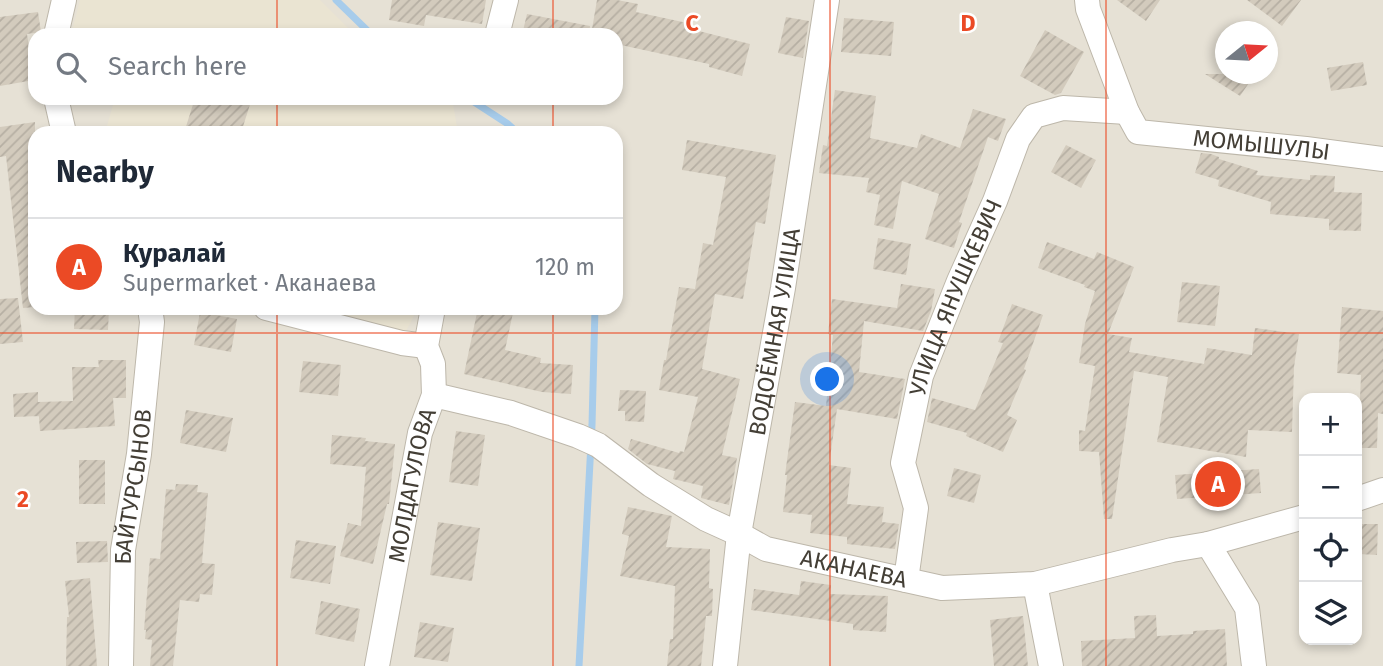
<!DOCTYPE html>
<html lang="en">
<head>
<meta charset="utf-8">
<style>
  :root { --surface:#fff; --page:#f6f6f7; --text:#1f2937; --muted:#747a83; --line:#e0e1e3; --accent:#eb4a25 }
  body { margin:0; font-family:"Fira Sans",sans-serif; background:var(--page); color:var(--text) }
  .controls { position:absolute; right:21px; bottom:21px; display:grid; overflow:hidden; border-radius:14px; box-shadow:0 4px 10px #0003 }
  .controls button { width:63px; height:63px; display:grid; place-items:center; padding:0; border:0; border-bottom:2px solid var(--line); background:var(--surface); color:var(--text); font:35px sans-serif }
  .compass { position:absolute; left:1215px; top:21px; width:63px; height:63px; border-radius:50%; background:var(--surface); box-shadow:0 4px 10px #0003; rotate:72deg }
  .you { position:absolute; left:828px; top:380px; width:24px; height:24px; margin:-18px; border:5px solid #fff; border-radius:50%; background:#1a73e8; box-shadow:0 0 0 10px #1a73e833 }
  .badge { display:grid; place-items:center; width:46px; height:46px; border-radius:50%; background:var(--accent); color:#fff; font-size:23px; font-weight:700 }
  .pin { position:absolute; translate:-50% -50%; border:4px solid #fff; box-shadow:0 2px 7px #0006 }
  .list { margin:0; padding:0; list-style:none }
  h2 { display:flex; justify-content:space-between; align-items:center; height:91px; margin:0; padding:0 28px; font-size:30px }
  h2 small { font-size:23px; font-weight:400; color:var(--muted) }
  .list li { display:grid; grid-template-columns:46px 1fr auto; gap:21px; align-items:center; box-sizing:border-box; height:98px; padding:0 28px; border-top:2px solid var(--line) }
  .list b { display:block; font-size:26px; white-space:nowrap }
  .list p { margin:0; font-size:23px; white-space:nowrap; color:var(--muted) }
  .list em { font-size:23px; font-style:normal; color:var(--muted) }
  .icon { flex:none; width:38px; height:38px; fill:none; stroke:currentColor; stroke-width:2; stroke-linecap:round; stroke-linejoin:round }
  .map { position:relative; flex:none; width:1383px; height:666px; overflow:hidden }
  .search { position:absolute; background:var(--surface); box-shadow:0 4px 10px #0003; left:28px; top:28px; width:595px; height:77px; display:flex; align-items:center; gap:18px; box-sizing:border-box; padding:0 24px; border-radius:21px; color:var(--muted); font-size:26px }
  .panel { position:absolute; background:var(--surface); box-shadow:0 4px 10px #0003; left:28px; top:126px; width:595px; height:189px; border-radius:21px }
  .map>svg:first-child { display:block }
  .residential { fill:#e6e1d5; fill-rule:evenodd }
  .education { fill:#eae4d2 }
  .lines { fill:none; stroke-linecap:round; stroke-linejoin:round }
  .stream { stroke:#a7cceb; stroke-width:7 }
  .building { fill:url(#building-hatch) }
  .minor-casing { stroke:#bdb7aa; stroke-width:26 }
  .minor { stroke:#fff; stroke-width:24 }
  .grid { fill:none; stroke:#eb4a25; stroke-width:2; stroke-opacity:0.55 }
  .labels { text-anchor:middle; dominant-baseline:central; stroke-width:5; stroke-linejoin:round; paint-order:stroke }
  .street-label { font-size:23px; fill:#443f36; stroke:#fff }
  .grid-label { font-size:23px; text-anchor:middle; font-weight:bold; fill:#eb4a25; stroke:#fff; stroke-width:5; stroke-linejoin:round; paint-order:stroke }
</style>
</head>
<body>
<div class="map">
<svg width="1383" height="666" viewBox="0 0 1383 666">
  <defs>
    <pattern id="building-hatch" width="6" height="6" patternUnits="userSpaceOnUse" patternTransform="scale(1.75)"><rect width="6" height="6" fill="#d3cbbd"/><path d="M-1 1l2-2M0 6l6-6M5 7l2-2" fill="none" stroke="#b6afa3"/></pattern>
  </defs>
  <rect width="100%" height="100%" fill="#f2efe7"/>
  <path class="residential" d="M0,0h1383v666h-1383zM1226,32h42v42h-42zM35,35h581v63h-581zM35,133h581v175h-581zM1304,398h53v242h-53z"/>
  <g class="education">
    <polygon points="80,0 320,0 355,35 71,35"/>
    <polygon points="115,98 445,98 453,104 458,133 105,133"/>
    <polygon points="302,308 418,308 404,335"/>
  </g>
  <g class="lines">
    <g class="stream">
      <polyline points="336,0 372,35"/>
      <polyline points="468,98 508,124 518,133"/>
      <polyline points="579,666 592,425 595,308"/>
    </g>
  </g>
  <g class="building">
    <polygon points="392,0 486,0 482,24 426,15 424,26 389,20"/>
    <polygon points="597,0 617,0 638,4 636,12 692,24 691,29 750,44 742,76 709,67 709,64 616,44 616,35 591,35"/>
    <polygon points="1117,0 1160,0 1146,21"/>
    <polygon points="1247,0 1301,0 1282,26"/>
    <polygon points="38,12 41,32 27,34 34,80 0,86 0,17"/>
    <polygon points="527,14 590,26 589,35 522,35"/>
    <polygon points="786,17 809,21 803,58 778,53"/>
    <polygon points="844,18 894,22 891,56 841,52"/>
    <polygon points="1045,30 1084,52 1061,93 1055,95 1020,76"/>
    <polygon points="1363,62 1367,85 1331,91 1327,68"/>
    <polygon points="1205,74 1255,74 1240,96"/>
    <polygon points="835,90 876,96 870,138 917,148 921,134 960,148 973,109 1006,119 998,141 988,137 959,222 962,223 954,248 925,239 939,194 902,181 893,229 874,225 880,195 866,192 869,178 819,173 823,145 827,146"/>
    <polygon points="195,98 252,98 241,133 184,133"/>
    <polygon points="35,122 35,307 23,308 6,156 0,157 0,127"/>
    <polygon points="687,140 776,155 765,224 756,222 743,299 715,294 702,369 740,379 722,455 737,458 729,505 701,498 703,486 673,479 675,471 647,464 628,449 631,439 679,453 680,451 684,452 698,397 659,390 664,360 666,360 679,287 695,289 703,243 713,245 726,177 682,170"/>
    <polygon points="1066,145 1096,160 1081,188 1051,172"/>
    <polygon points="1201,153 1211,154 1219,157 1219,159 1258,171 1256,175 1310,180 1310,175 1335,176 1334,192 1362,193 1361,231 1329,230 1329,219 1270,214 1271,202 1218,186 1219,180 1195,173"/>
    <polygon points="878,238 911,244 906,275 873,269"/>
    <polygon points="1047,242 1094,259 1097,252 1134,267 1108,334 1132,338 1129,352 1204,364 1207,348 1252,355 1255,328 1299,334 1294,367 1292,432 1248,430 1246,457 1157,442 1168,377 1134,371 1112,519 1104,519 1099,452 1079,451 1079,430 1085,431 1095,366 1079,363 1085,324 1095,291 1084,287 1085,285 1038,268"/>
    <polygon points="1182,282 1220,286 1215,326 1177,322"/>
    <polygon points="901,284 935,289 931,311 923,331 864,321 859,372 905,379 897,419 837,409 829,465 851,468 847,504 884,507 882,522 899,524 895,549 847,544 847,537 810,533 812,515 783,512 787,475 785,475 795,402 826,406 833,335 828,334 832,299 897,308"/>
    <polygon points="18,298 23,342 0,344 0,299"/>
    <polygon points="1012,304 1043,315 1024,369 1026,370 1007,415 1017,420 1003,452 966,436 967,433 927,422 932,398 975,410 1003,343 998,342"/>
    <polygon points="1342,307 1383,311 1383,414 1378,413 1377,448 1357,448 1357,422 1359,422 1361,375 1337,373"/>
    <polygon points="75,308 109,308 108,330 74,329"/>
    <polygon points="478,308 514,308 505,350 541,358 540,363 573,365 571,394 542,392 464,374"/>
    <polygon points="200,312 237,319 231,352 194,345"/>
    <polygon points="98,360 126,360 126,398 113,398 115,426 40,431 38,404 39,416 14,417 13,394 38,392 38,402 73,401 72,367 99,367"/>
    <polygon points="303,361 341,365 338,396 299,392"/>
    <polygon points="620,390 646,391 644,422 625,421 625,411 618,411"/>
    <polygon points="186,410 233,418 226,452 180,443"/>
    <polygon points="456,431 485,435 478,486 449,482"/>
    <polygon points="332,435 366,438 365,441 395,444 389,504 387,504 373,564 340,556 348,523 361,526 366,467 330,464"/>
    <rect x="79" y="460" width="26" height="44"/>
    <polygon points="954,468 981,475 974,503 947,496"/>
    <polygon points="1259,469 1261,493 1177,499 1175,475"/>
    <polygon points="176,484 198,485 197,492 208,493 202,563 215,564 212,595 200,594 199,602 180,600 173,666 150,666 152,640 145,639 146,630 144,630 150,558 160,559 166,489 175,490"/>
    <polygon points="628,507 672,516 666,547 710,549 709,588 713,589 712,616 706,616 701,666 667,666 670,639 673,639 675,586 620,576 629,536 622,534"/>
    <polygon points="438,522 480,528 472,581 430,575"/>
    <polygon points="1359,524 1378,524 1377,555 1359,554"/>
    <polygon points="296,540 336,546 330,584 290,578"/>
    <polygon points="107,541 108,562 77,563 76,542"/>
    <polygon points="90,578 97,666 66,666 67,617 69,617 65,581"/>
    <polygon points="801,581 831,585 830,594 888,596 886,632 853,630 853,624 751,610 754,589 799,595"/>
    <polygon points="321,601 360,609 354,642 315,634"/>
    <polygon points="1156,615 1157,636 1193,634 1193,631 1225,629 1227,666 1082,666 1081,641 1135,638 1134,616"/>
    <polygon points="1023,616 1028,666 994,666 990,620"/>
    <polygon points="420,622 454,628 448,662 414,657"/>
  </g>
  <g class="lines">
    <g class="minor-casing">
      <g id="minor">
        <path id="s1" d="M1087,0l1,9 39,103 11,20 168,17 77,10"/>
        <polyline points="56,35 64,0"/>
        <polyline points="497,35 506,0"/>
        <polyline points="56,98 64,133"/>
        <polyline points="266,308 402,343 426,346"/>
        <path id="s2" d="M434,395l77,18 67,23 20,9 53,40 55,34 33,15 27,15 176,39 93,-4 137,-34 36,-6 96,-27"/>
        <polyline points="1357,499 1383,490"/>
        <polyline points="1208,544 1247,608 1254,666"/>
        <path id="s3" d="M906,580l10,-72 -13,-45 18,-87 38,-95 36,-80 23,-62 16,-23 29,-8 64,4"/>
        <polyline points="1035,584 1051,666"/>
        <path id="s4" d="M121,666l2,-116 16,-96 13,-132 -2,-14"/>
        <path id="s5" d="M377,666l43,-233 14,-38 -1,-31 -7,-18 7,-38"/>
        <path id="s6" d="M725,666l14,-132 44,-246 44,-288"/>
      </g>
    </g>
    <use href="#minor" class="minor"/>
  </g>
  <path class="grid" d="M277,0v35M553,0v35M830,0v666M1106,0v666M277,98v35M553,98v35M277,308v358M553,308v358M0,333h1383"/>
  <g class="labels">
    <g class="street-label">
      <text stroke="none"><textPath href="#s1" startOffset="266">МОМЫШУЛЫ</textPath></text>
      <text stroke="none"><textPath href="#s3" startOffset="294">УЛИЦА ЯНУШКЕВИЧ</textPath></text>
      <text stroke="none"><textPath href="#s6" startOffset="338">ВОДОЁМНАЯ УЛИЦА</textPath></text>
      <text stroke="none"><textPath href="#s4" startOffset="180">БАЙТУРСЫНОВ</textPath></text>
      <text stroke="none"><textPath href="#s5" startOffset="184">МОЛДАГУЛОВА</textPath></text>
      <text stroke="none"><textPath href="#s2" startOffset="460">АКАНАЕВА</textPath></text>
    </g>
  </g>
  <g class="grid-label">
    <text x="692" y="31">C</text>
    <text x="968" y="31">D</text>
    <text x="23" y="507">2</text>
  </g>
</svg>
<div class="controls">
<button>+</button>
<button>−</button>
<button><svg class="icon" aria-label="locate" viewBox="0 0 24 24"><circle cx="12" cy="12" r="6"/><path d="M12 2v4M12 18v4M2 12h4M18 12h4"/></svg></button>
<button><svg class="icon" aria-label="layers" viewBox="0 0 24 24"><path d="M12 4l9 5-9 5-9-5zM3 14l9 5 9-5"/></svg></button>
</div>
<svg class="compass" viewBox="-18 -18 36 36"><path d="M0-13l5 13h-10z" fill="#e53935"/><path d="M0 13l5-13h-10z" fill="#747a83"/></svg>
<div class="you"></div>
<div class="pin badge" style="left:1218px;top:484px">A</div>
<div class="search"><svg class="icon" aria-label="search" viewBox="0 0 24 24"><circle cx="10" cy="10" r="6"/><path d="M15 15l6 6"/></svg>Search here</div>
<section class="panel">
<h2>Nearby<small></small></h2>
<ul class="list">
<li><span class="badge">A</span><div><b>Куралай</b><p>Supermarket · Аканаева</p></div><em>120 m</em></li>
</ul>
</section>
</div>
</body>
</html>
